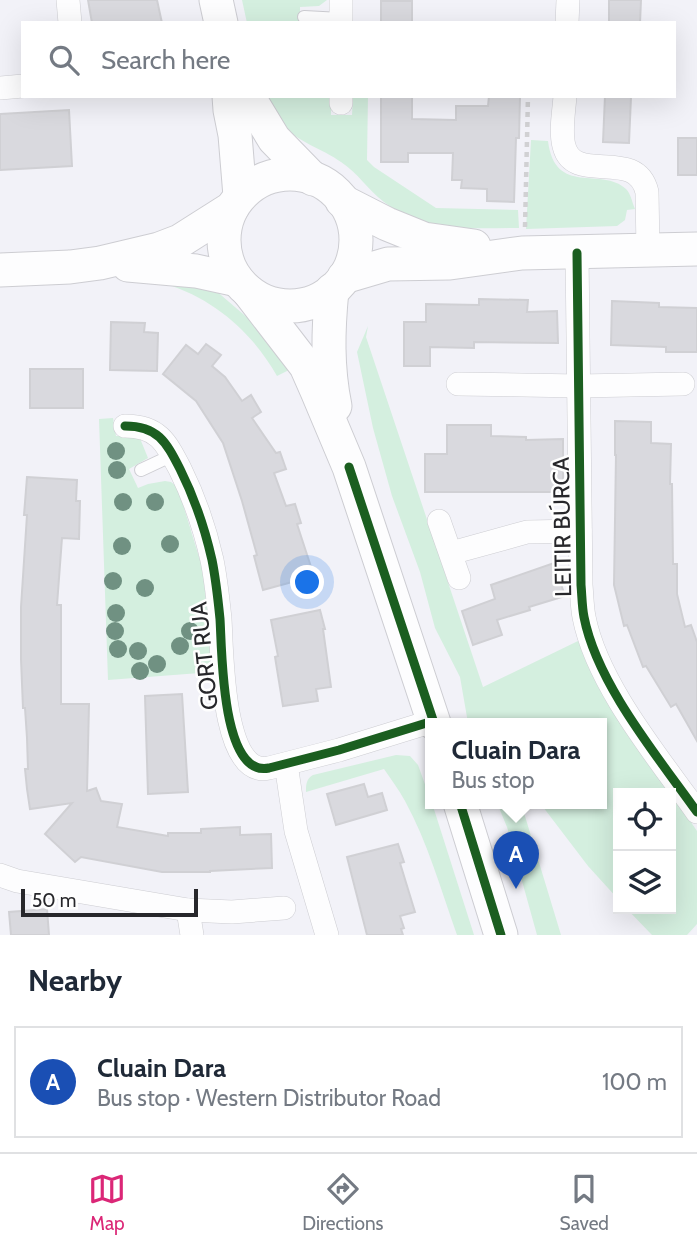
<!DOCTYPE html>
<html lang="en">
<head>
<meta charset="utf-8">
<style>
  :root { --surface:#fff; --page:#f2f2f3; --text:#1f2937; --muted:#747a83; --line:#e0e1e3; --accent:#db2777 }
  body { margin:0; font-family:Cabin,sans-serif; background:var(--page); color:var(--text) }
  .controls { position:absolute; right:21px; bottom:21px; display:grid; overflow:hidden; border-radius:0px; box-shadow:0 7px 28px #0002 }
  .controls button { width:63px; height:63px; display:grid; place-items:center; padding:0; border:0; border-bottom:2px solid var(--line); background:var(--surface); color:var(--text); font:35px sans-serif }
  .scale { position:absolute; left:21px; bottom:18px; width:177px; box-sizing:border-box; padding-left:7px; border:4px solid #27272b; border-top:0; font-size:19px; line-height:24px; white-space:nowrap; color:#27272b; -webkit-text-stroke:5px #fefefe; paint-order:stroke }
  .you { position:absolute; left:308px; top:583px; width:24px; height:24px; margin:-18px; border:5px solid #fff; border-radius:50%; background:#1a73e8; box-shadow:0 0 0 10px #1a73e833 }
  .badge { display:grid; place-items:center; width:46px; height:46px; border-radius:50%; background:var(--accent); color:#fff; font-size:23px; font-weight:700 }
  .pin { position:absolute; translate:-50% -58px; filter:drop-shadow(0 2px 4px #0008) }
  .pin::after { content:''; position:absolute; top:37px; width:24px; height:21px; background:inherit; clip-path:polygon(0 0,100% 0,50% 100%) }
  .popup { position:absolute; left:425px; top:718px; width:182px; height:91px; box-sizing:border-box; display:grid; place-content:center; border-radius:0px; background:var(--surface); filter:drop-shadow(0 2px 5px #0005); font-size:23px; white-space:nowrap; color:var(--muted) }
  .popup b { font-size:26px; color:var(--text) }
  .popup::after { content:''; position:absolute; left:50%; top:100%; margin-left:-14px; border:14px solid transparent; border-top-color:var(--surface) }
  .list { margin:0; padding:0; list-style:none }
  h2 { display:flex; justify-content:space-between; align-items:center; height:91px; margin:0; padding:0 28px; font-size:30px }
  h2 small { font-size:23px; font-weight:400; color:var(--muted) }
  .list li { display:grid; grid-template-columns:46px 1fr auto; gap:21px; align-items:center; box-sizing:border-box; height:112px; margin:0 14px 14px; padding:0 14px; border:2px solid var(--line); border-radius:0px }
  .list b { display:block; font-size:26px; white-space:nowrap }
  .list p { margin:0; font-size:23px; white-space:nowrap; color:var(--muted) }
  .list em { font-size:23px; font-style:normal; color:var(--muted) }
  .icon { flex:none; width:38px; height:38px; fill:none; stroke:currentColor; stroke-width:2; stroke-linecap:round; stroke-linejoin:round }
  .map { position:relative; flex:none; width:697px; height:935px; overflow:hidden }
  .search { position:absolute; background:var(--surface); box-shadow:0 7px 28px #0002; left:21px; right:21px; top:21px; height:77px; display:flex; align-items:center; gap:18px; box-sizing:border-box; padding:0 24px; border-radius:0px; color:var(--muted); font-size:26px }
  .sheet { height:217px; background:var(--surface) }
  nav { display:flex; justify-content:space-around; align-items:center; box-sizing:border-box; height:98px; border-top:2px solid var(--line); background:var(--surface); font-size:19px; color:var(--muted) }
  nav a { display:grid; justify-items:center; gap:4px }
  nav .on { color:var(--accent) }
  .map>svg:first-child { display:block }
  .green { fill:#d4efdf }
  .building { fill:#d9d9de; stroke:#d0d0d4; stroke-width:2 }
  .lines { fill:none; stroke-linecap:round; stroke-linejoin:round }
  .lane-casing { stroke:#cdcdd2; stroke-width:14 }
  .street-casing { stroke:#cdcdd2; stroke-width:24 }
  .secondary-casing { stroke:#cdcdd2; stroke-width:35 }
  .path { stroke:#d1d1d3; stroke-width:4.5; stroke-dasharray:5 5; stroke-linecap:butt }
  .lane { stroke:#fdfdfe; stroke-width:12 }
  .street { stroke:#fdfdfe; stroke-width:23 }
  .secondary { stroke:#fdfdfe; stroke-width:33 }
  .cycleway-casing { stroke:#fefefe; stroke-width:13 }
  .cycleway { stroke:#1b5e20; stroke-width:9 }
  .tree { fill:#709182 }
  .labels { text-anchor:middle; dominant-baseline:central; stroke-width:5; stroke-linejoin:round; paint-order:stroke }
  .street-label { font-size:23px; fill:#27272b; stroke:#fefefe }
</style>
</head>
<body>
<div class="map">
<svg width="697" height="935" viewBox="0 0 697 935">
  <rect width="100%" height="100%" fill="#f2f2f8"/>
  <g class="green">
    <polygon points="242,0 327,0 319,6 300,7 300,23 247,23"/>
    <path d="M266,96h65v19h21l1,-19h15l-1,64 7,7 62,41 82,2 1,18c-50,0 -93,5 -135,-26 -16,-12 -26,-29 -43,-40 -18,-13 -44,-20 -59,-38 -6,-8 -10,-19 -16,-28z"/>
    <path d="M531,140l17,1c7,56 54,25 78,48 5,5 6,13 9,20l-8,1 -2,10 -8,6 -91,3z"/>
    <path d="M166,284l48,5 36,31 39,50 -12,6c-25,-44 -63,-77 -111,-92z"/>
    <polygon points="368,326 366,337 483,687 578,641 599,684 671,793 618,793 618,899 588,866 540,803 602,803 602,723 468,723 460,677 435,628 420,572 392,496 373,428 357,352"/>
    <polygon points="113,418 116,436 139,436 148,458 129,469 138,488 148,484 165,481 171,482 176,486 181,498 203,570 213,672 108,680 99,419"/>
    <path d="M396,755l14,1 8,9 12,33v5h2l42,132h-17c-16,-45 -29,-92 -52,-134 -6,-11 -14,-22 -21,-32l-78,23c0,-7 0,-13 7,-17z"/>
    <polygon points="671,793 697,831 697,924 687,935 652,935 627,909 671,909"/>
    <polygon points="497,803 521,803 561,935 537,935 507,827"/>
  </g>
  <g class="building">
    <polygon points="88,0 157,0 162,23 92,23"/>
    <polygon points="609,0 641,0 640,23 609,23"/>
    <rect x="381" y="1" width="31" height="22"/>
    <polygon points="381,96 412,96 412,119 456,120 456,106 488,106 489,96 520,96 519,138 516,138 514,202 487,201 487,189 461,188 462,180 452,180 453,153 408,153 408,162 381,162"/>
    <polygon points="605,96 631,97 629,143 603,142"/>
    <polygon points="69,110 72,166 0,170 0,114"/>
    <rect x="678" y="138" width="19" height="37"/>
    <polygon points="479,299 528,300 527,312 557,311 558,343 474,342 474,348 430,347 430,366 404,366 404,322 426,322 426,304 479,305"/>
    <polygon points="612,301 659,303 659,307 697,308 697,352 666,352 666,347 611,345"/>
    <polygon points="111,322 145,323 144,332 158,333 157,371 110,370"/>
    <polygon points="206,344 221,355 212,366 225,377 242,401 251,395 261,412 252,418 276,453 280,452 286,469 274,473 286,506 295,504 301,523 297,524 314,576 263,590 254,556 257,555 242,501 223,443 196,401 163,374 186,345 198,354"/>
    <rect x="30" y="369" width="53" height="39"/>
    <polygon points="615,421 651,422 651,443 671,444 670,484 672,484 673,564 677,564 677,594 685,627 691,625 697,642 697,741 676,704 671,707 646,666 643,667 627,625 624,626 614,585 616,455 615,455"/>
    <polygon points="447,425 491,425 491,436 526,437 526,440 563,439 563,492 425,492 425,454 447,454"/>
    <polygon points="27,477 77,480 76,501 80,501 79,539 62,538 57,605 61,605 61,704 89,704 87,791 96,788 101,801 122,804 117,827 168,836 168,833 201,833 201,829 240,827 240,835 271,834 272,868 210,871 210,872 162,872 81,857 75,862 45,834 72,803 30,809 27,789 25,769 28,769 27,738 25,708 23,708 21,659 21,607 27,515 24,515"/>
    <polygon points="554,563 565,596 529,607 530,610 497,620 502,635 473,645 462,611 495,599 491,585"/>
    <polygon points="320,610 325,629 323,629 331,687 316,689 318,701 283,706 275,657 278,656 271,620"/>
    <polygon points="182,694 188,792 148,794 145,696"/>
    <polygon points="364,784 368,797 382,793 387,810 336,825 327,794"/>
    <polygon points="398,844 404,862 400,863 415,912 400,916 404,928 401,929 403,935 367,935 347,857"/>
    <polygon points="47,909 49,935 11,935 9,912"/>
  </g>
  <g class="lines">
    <g class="lane-casing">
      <g id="lane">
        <polyline points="304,17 341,19"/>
        <polyline points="141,470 173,455"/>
      </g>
    </g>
    <g class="street-casing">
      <g id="street">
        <polyline points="68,0 70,23"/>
        <polyline points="341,0 341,23"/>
        <polyline points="567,23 568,0"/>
        <polyline points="0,88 23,86"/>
        <polyline points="341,96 341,103"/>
        <path d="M565,96c-1,15 -5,35 -1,50 10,40 72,0 83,46l1,58"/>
        <path d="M577,253l4,332c1,11 1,22 3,32 13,67 74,140 113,195"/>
        <polyline points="458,384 579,386 683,384"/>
        <path d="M125,426c33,0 41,16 55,43 14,28 25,60 32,91 4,20 6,39 8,59 2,30 1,159 49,149l70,-18 94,-29"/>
        <polyline points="439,521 459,578"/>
        <polyline points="451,553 527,532 580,531"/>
        <polyline points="286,764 296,831 327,935"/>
        <polyline points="0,875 17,881 188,910 232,912 284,908"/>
        <polyline points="188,910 192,935"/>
      </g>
    </g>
    <g class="secondary-casing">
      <g id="secondary">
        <polyline points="216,0 221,23"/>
        <polyline points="229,96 230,110 235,135 240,196"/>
        <polyline points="248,96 274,139 313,179"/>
        <circle cx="290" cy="240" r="66"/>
        <polyline points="342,201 387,224 424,239 474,246"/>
        <polyline points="128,265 196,271 237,280"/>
        <polyline points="0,270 70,267 100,263 159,249 180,241 232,208"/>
        <polyline points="344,277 388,264 450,263 522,253 697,249"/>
        <path d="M332,290c-4,40 -5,77 3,116"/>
        <polyline points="249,292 306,366 317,391 349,467 434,723"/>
        <polyline points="460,803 501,935"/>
      </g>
    </g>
    <polyline class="path" points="525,227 528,96"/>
    <use href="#lane" class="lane"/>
    <use href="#street" class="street"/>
    <use href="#secondary" class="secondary"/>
    <g class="cycleway-casing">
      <g id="cycleway">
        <path d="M577,253l4,332c1,11 1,22 3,32 13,67 74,140 113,195"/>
        <path d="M125,426c33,0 41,16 55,43 14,28 25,60 32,91 4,20 6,39 8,59 2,30 1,159 49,149l70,-18 94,-29"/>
        <polyline points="349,467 434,723"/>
        <polyline points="460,803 501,935"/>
      </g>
    </g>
    <use href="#cycleway" class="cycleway"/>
  </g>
  <g class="tree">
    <circle cx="116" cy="451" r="9"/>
    <circle cx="117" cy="470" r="9"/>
    <circle cx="123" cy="502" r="9"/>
    <circle cx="155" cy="502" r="9"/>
    <circle cx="170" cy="544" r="9"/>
    <circle cx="122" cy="546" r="9"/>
    <circle cx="113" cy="581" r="9"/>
    <circle cx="145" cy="588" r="9"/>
    <circle cx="116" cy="613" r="9"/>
    <circle cx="115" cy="631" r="9"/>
    <circle cx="190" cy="631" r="9"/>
    <circle cx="180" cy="646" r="9"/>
    <circle cx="118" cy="649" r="9"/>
    <circle cx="138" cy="651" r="9"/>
    <circle cx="157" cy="664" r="9"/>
    <circle cx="140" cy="671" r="9"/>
  </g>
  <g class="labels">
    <g class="street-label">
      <text transform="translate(562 527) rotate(-91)">LEITIR BÚRCA</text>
      <text transform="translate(204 656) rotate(-96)">GORT RUA</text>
    </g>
  </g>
</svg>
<div class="controls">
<button><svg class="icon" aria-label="locate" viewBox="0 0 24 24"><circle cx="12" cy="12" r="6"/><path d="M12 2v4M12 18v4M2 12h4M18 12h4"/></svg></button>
<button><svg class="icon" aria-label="layers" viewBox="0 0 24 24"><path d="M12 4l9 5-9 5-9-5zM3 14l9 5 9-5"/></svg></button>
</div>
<div class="scale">50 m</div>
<div class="you"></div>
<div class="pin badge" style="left:516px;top:889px;background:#1a4fb4">A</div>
<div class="popup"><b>Cluain Dara</b>Bus stop</div>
<div class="search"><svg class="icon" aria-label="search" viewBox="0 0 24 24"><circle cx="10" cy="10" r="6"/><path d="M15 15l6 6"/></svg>Search here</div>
</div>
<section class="sheet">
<h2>Nearby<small></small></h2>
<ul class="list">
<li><span class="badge" style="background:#1a4fb4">A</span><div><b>Cluain Dara</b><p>Bus stop · Western Distributor Road</p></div><em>100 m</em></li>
</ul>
</section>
<nav>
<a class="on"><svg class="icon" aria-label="map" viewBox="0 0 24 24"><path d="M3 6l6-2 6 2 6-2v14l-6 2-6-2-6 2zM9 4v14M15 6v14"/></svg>Map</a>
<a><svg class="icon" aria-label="directions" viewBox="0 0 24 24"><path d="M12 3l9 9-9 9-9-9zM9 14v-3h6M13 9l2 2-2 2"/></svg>Directions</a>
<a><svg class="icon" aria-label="saved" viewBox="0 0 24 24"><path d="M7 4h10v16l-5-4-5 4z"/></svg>Saved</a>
</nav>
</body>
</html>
